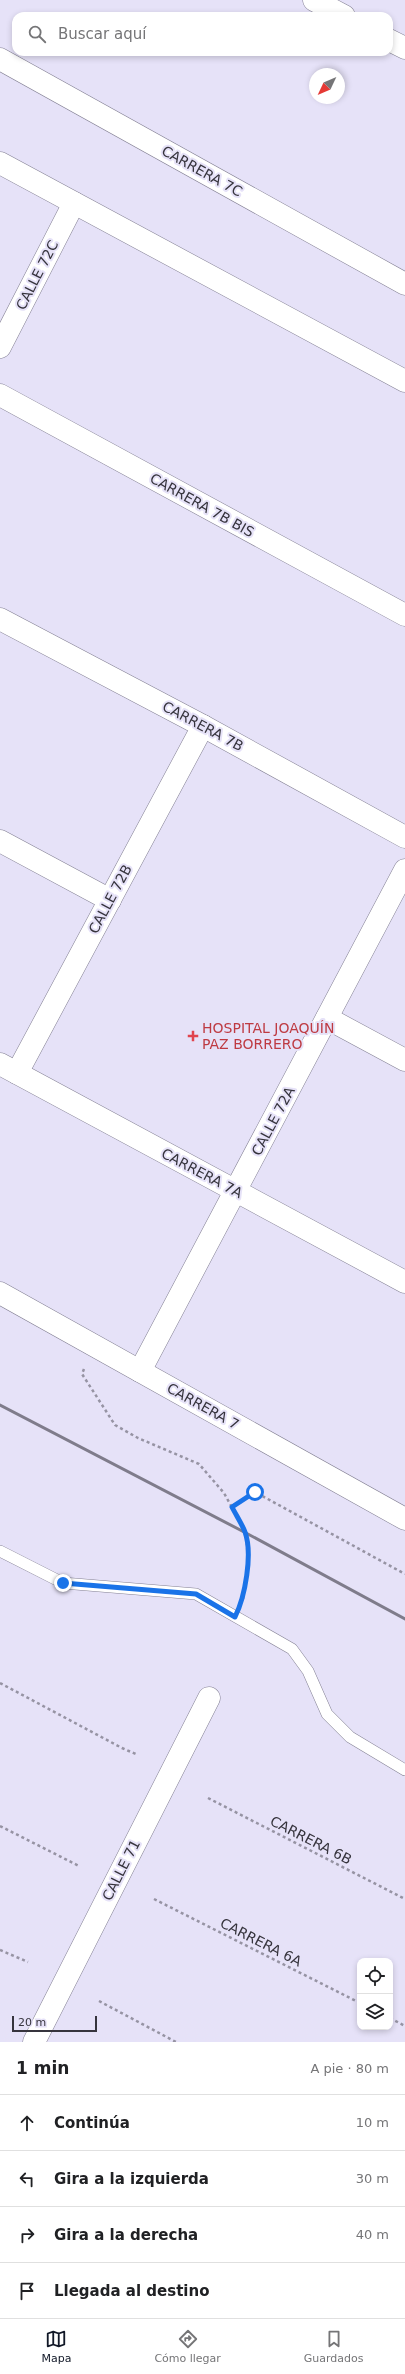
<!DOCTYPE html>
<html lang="es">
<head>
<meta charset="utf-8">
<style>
  :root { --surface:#fff; --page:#f2f2f2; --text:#202124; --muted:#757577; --line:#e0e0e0; --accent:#111827 }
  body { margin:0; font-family:"DejaVu Sans",sans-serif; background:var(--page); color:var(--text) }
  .controls { position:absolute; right:12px; bottom:12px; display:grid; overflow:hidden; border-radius:8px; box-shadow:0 2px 6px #0003 }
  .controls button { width:36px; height:36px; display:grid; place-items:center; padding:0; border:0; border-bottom:1px solid var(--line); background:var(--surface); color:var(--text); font:20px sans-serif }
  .compass { position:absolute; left:309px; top:68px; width:36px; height:36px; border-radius:50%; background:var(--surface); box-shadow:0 2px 6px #0003; rotate:226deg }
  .scale { position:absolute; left:12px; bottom:10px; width:85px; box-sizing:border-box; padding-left:4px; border:2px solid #36343d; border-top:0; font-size:11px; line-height:14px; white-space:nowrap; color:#36343d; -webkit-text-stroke:3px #e6e2f8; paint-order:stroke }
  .stop { position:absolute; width:12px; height:12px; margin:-9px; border:3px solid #1a73e8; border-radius:50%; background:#fff }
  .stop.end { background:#1a73e8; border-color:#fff; box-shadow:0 1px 4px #0008 }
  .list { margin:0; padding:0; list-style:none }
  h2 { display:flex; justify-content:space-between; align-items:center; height:52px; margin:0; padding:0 16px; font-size:17px }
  h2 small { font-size:13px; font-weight:400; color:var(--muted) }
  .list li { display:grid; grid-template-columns:26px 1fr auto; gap:12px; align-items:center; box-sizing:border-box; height:56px; padding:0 16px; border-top:1px solid var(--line) }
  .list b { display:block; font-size:15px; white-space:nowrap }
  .list em { font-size:13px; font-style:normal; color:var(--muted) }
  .icon { flex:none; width:22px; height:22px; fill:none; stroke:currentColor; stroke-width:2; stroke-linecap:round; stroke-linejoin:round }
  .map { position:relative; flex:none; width:405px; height:2042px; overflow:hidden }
  .search { position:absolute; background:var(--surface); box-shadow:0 2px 6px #0003; left:12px; right:12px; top:12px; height:44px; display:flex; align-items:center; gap:10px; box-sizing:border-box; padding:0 14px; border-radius:12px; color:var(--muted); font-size:15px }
  .sheet { height:276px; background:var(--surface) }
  nav { display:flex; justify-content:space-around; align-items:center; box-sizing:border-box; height:56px; border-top:1px solid var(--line); background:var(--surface); font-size:11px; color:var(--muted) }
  nav a { display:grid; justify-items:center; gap:2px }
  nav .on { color:var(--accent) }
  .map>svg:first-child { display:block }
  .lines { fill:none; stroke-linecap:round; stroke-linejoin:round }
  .service-casing { stroke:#848194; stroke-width:12 }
  .minor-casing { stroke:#848194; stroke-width:23 }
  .tertiary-casing { stroke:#848194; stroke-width:23 }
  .path { stroke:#9693a3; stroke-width:2.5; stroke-dasharray:3 3; stroke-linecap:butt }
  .service { stroke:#fff; stroke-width:11 }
  .minor { stroke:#fff; stroke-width:22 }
  .tertiary { stroke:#fff; stroke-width:22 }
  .rail { stroke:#7f7c8b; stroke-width:3 }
  .route { stroke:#1a73e8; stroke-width:5 }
  .health-dot { fill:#e0444e; stroke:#e6e2f8; stroke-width:1.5 }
  .labels { text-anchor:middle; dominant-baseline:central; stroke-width:4; stroke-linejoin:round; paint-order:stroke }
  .street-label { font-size:14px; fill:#36343d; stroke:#e6e2f8 }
  .health-label { font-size:14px; fill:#be3a42; stroke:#e6e2f8; text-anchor:start }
</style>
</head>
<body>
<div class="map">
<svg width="405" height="2042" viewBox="0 0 405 2042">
  <rect width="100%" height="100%" fill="#e6e2f8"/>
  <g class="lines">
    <g class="service-casing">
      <polyline id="service" points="0,1551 63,1583 196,1594 292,1649 308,1671 327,1714 350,1737 405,1770"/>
    </g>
    <g class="minor-casing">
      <g id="minor">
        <polyline points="314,0 344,16"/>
        <polyline points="389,40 405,48"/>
        <polyline points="0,347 74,203"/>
        <polyline points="0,395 405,615"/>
        <polyline points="0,619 203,726 405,837"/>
        <polyline points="0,841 110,900"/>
        <polyline points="327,1018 405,1060"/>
        <polyline points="0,1064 405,1282"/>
        <polyline points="17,1073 203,726"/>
        <polyline points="0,1293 405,1519"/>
        <polyline points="140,1371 405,870"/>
        <polyline points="34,2042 209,1698"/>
      </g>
    </g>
    <g class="tertiary-casing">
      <g id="tertiary">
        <polyline points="0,59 405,284"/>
        <polyline points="0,163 405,381"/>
      </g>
    </g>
    <g class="path">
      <polyline points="84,1369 82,1374 115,1425 138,1438 199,1464 224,1493 246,1533 248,1561 243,1599"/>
      <polyline points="232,1507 255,1492 405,1574"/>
      <polyline points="0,1683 122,1748 138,1755"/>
      <polyline points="208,1798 405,1899"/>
      <polyline points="0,1826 79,1866"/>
      <polyline points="154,1899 360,2003"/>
      <polyline points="0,1950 28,1962"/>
      <polyline points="99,2001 176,2042"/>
      <polyline points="390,2018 405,2026"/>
    </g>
    <use href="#service" class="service"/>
    <use href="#minor" class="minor"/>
    <use href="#tertiary" class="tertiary"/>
    <polyline class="rail" points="0,1405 246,1533 405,1619"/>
  </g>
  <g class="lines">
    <path class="route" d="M63,1583l133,11 39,23c10,-20 18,-63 10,-85 -3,-8 -9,-17 -13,-25l23,-15"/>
  </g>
  <path class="health-dot" d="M191 1030h4v4h4v4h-4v4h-4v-4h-4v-4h4z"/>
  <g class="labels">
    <g class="street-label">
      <text transform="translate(202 171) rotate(29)">CARRERA 7C</text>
      <text transform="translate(37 275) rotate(-63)">CALLE 72C</text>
      <text transform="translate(202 505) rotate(29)">CARRERA 7B BIS</text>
      <text transform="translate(203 726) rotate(28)">CARRERA 7B</text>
      <text transform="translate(110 899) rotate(-62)">CALLE 72B</text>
      <text transform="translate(273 1121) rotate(-62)">CALLE 72A</text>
      <text transform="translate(202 1173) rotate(28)">CARRERA 7A</text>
      <text transform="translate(203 1406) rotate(29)">CARRERA 7</text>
      <text transform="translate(311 1840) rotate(27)">CARRERA 6B</text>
      <text transform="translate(121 1870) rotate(-63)">CALLE 71</text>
      <text transform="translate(261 1942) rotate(27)">CARRERA 6A</text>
    </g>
    <g class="health-label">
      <text x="202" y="1028">HOSPITAL JOAQUÍN<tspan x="202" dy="16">PAZ BORRERO</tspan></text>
    </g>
  </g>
</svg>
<div class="controls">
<button><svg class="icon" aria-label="locate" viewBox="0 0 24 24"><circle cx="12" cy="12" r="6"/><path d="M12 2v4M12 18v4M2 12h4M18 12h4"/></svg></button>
<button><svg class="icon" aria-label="layers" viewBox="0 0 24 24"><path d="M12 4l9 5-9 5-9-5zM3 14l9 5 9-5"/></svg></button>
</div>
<svg class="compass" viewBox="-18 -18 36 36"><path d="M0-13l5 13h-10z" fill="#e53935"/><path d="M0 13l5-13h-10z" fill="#757577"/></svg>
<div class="scale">20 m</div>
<div class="stop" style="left:255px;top:1492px"></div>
<div class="stop end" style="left:63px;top:1583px"></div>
<div class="search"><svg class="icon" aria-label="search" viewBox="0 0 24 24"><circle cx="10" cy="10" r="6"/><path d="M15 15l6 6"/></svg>Buscar aquí</div>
</div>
<section class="sheet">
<h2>1 min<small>A pie · 80 m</small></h2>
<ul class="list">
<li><svg class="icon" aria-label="ahead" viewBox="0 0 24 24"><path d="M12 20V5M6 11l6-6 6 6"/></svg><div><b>Continúa</b></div><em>10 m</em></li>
<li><svg class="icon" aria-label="left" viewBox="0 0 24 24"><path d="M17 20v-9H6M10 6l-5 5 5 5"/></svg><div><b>Gira a la izquierda</b></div><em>30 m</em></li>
<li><svg class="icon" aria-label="right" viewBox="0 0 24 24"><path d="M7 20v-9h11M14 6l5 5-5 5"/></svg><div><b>Gira a la derecha</b></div><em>40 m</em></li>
<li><svg class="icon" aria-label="arrive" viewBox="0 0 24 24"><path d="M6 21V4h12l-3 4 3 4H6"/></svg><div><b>Llegada al destino</b></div></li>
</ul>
</section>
<nav>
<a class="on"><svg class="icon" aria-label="map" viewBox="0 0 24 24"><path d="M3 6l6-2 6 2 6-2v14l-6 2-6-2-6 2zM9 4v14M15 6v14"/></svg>Mapa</a>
<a><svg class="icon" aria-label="directions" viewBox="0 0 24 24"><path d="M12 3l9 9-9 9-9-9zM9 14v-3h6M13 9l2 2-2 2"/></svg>Cómo llegar</a>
<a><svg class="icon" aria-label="saved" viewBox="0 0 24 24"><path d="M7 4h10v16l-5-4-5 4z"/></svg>Guardados</a>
</nav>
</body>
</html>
